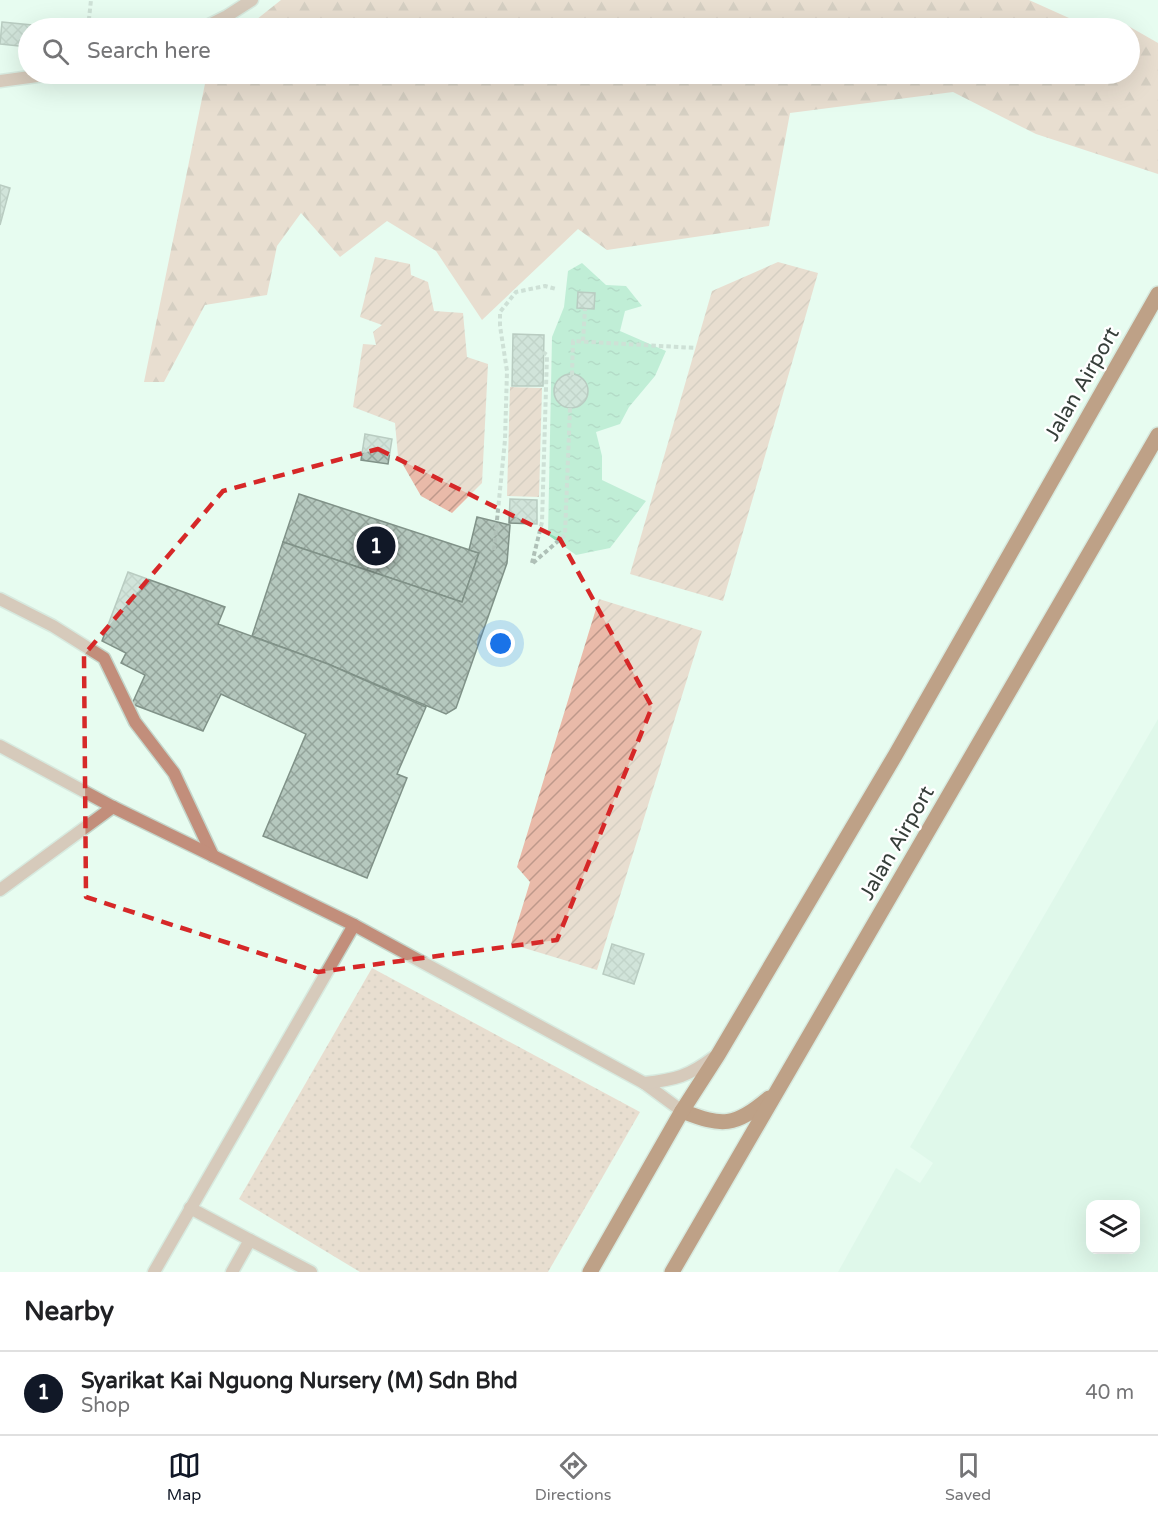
<!DOCTYPE html>
<html lang="en">
<head>
<meta charset="utf-8">
<style>
  :root { --surface:#fff; --page:#f6f6f6; --text:#202124; --muted:#757577; --line:#e0e0e0; --accent:#111827 }
  body { margin:0; font-family:"Varela Round",sans-serif; background:var(--page); color:var(--text) }
  .controls { position:absolute; right:18px; bottom:18px; display:grid; overflow:hidden; border-radius:12px; box-shadow:0 6px 24px #0002 }
  .controls button { width:54px; height:54px; display:grid; place-items:center; padding:0; border:0; border-bottom:2px solid var(--line); background:var(--surface); color:var(--text); font:30px sans-serif }
  .you { position:absolute; left:501px; top:644px; width:21px; height:21px; margin:-15px; border:4px solid #fff; border-radius:50%; background:#1a73e8; box-shadow:0 0 0 9px #1a73e833 }
  .badge { display:grid; place-items:center; width:39px; height:39px; border-radius:50%; background:var(--accent); color:#fff; font-size:20px; font-weight:700 }
  .pin { position:absolute; translate:-50% -50%; border:3px solid #fff; box-shadow:0 2px 6px #0006 }
  .list { margin:0; padding:0; list-style:none }
  h2 { display:flex; justify-content:space-between; align-items:center; height:78px; margin:0; padding:0 24px; font-size:26px }
  h2 small { font-size:20px; font-weight:400; color:var(--muted) }
  .list li { display:grid; grid-template-columns:39px 1fr auto; gap:18px; align-items:center; box-sizing:border-box; height:84px; padding:0 24px; border-top:2px solid var(--line) }
  .list b { display:block; font-size:22px; white-space:nowrap }
  .list p { margin:0; font-size:20px; white-space:nowrap; color:var(--muted) }
  .list em { font-size:20px; font-style:normal; color:var(--muted) }
  .icon { flex:none; width:33px; height:33px; fill:none; stroke:currentColor; stroke-width:2; stroke-linecap:round; stroke-linejoin:round }
  .map { position:relative; flex:none; width:1158px; height:1272px; overflow:hidden }
  .search { position:absolute; background:var(--surface); box-shadow:0 6px 24px #0002; left:18px; right:18px; top:18px; height:66px; display:flex; align-items:center; gap:15px; box-sizing:border-box; padding:0 21px; border-radius:33px; color:var(--muted); font-size:22px }
  .sheet { height:162px; background:var(--surface) }
  nav { display:flex; justify-content:space-around; align-items:center; box-sizing:border-box; height:84px; border-top:2px solid var(--line); background:var(--surface); font-size:16px; color:var(--muted) }
  nav a { display:grid; justify-items:center; gap:3px }
  nav .on { color:var(--accent) }
  .map>svg:first-child { display:block }
  .built { fill:#d6f3e3; fill-rule:evenodd }
  .grass { fill:url(#grass-dots) }
  .forest { fill:url(#forest-firs) }
  .garden { fill:url(#garden-furrows) }
  .water { fill:url(#water-ripples) }
  .building { fill:url(#building-cross-hatch); stroke:#809288; stroke-width:1.5 }
  .lines { fill:none; stroke-linecap:round; stroke-linejoin:round }
  .service-casing { stroke:#c4d6cb; stroke-width:15 }
  .minor-casing { stroke:#c4d6cb; stroke-width:15 }
  .primary-casing { stroke:#c4d6cb; stroke-width:18 }
  .path { stroke:#afc0b7; stroke-width:4; stroke-dasharray:4.5 3; stroke-linecap:butt }
  .service { stroke:#c28e7b; stroke-width:12 }
  .minor { stroke:#c28e7b; stroke-width:12 }
  .primary { stroke:#8d3307; stroke-width:15 }
  .marked { fill:none; stroke:#d62828; stroke-width:4.5; stroke-dasharray:12 8; stroke-linejoin:round }
  .labels { text-anchor:middle; dominant-baseline:central; stroke-width:5; stroke-linejoin:round; paint-order:stroke }
  .street-label { font-size:21px; fill:#363e39; stroke:#fff }
</style>
</head>
<body>
<div class="map">
<svg width="1158" height="1272" viewBox="0 0 1158 1272">
  <defs>
    <pattern id="grass-dots" width="8" height="8" patternUnits="userSpaceOnUse" patternTransform="scale(1.5)"><rect width="8" height="8" fill="#e9baa9"/><path d="M2 2h.1M6 6h.1" fill="none" stroke="#be998b" stroke-width="1.8" stroke-linecap="round"/></pattern>
    <pattern id="forest-firs" width="22" height="20" patternUnits="userSpaceOnUse" patternTransform="scale(1.5)"><rect width="22" height="20" fill="#e9baa9"/><path d="M5 1l3.5 6h-7zM16 11l3.5 6h-7z" fill="#be998b"/></pattern>
    <pattern id="garden-furrows" width="10" height="10" patternUnits="userSpaceOnUse" patternTransform="scale(1.5)"><rect width="10" height="10" fill="#e9baa9"/><path d="M-1 1l2-2M0 10L10 0M9 11l2-2" fill="none" stroke="#be998b"/></pattern>
    <pattern id="water-ripples" width="26" height="14" patternUnits="userSpaceOnUse" patternTransform="scale(1.5)"><rect width="26" height="14" fill="#90deb7"/><path d="M2 4q2-2 4 0t4 0M15 11q2-2 4 0t4 0" fill="none" stroke="#76b596"/></pattern>
    <pattern id="building-cross-hatch" width="8" height="8" patternUnits="userSpaceOnUse" patternTransform="scale(1.5)"><rect width="8" height="8" fill="#b5c8be"/><path d="M0 0l8 8M0 8l8-8" fill="none" stroke="#94a49b"/></pattern>
  </defs>
  <rect width="100%" height="100%" fill="#e7fcf0"/>
  <path class="built" d="M1158,719v553h-320l58,-104 24,15 13,-20 -23,-16zM1090,1204h46v46h-46z"/>
  <polygon class="grass" points="372,968 640,1112 548,1272 360,1272 239,1199"/>
  <polygon class="forest" points="281,0 1029,0 1069,18 1123,23 1158,43 1158,174 1036,134 953,92 790,113 769,226 607,250 578,229 482,320 436,251 387,221 340,257 301,213 277,246 267,295 205,305 164,382 144,382 207,74 1130,74 1130,28 246,28"/>
  <g class="garden">
    <polygon points="375,257 410,264 411,275 428,282 434,311 463,313 467,357 488,364 482,483 452,513 421,496 398,456 395,423 353,407 363,344 376,345 373,332 382,325 360,317"/>
    <polygon points="778,262 818,273 723,601 630,574 712,291"/>
    <polygon points="510,387 542,388 539,497 507,496"/>
    <polygon points="599,599 702,631 597,970 511,944 530,882 517,867"/>
  </g>
  <polygon class="water" points="582,263 606,285 626,286 642,306 625,311 620,331 666,351 655,376 629,407 620,424 596,432 602,456 602,480 646,501 610,548 576,555 548,535 552,337 564,307 568,271"/>
  <g class="building">
    <polygon points="2,22 32,25 32,28 28,28 28,47 0,44"/>
    <polygon points="0,185 10,188 0,225"/>
    <polygon points="578,292 595,293 594,309 577,308"/>
    <polygon points="513,334 544,335 543,386 512,386"/>
    <circle cx="571" cy="391" r="17"/>
    <polygon points="365,434 392,439 388,464 361,460"/>
    <polygon points="299,494 479,553 462,602 283,542"/>
    <polygon points="510,499 537,500 537,524 509,523"/>
    <polygon points="477,517 510,525 507,563 456,708 446,714 328,664 252,636 283,542 462,602 479,553 469,550"/>
    <polygon points="128,572 225,607 218,624 328,664 426,707 397,774 407,778 367,878 263,836 306,734 221,694 203,731 132,704 145,675 121,663 126,653 102,641"/>
    <polygon points="612,944 644,954 634,984 603,974"/>
  </g>
  <g class="lines">
    <g class="service-casing">
      <g id="service">
        <polyline points="0,599 53,626 104,658 135,722 174,773 213,856"/>
        <polyline points="190,1208 250,1240"/>
        <polyline points="232,1272 250,1240 311,1272"/>
      </g>
    </g>
    <g class="minor-casing">
      <g id="minor">
        <polyline points="203,28 227,16 252,0"/>
        <polyline points="0,81 52,74"/>
        <polyline points="0,746 113,807 354,925 644,1083 682,1111"/>
        <polyline points="0,890 113,807"/>
        <path d="M644,1083c31,-3 45,-7 70,-26"/>
        <polyline points="154,1272 354,925"/>
      </g>
    </g>
    <g class="primary-casing">
      <g id="primary">
        <path d="M682,1111c41,16 52,16 87,-13"/>
        <polyline points="590,1272 682,1111 718,1055 896,754 1158,294"/>
        <polyline points="672,1272 1158,435"/>
      </g>
    </g>
    <g class="path">
      <polyline points="88,28 91,0"/>
      <polyline points="583,341 585,309"/>
      <polyline points="572,375 573,341 696,348"/>
      <polyline points="494,550 505,440 507,371 500,326 500,312 516,292 545,286 556,289"/>
      <polyline points="532,563 542,522 547,355 543,352"/>
      <polyline points="533,563 565,535 570,408"/>
    </g>
    <use href="#service" class="service"/>
    <use href="#minor" class="minor"/>
    <use href="#primary" class="primary"/>
  </g>
  <path d="M0 0H1158V1272H0ZM378,449l182,90 92,168 -95,233 -239,32 -232,-75 -2,-242 139,-164z" fill="#e7fcf0" fill-opacity=".55" fill-rule="evenodd"/>
  <path class="marked" d="M378,449l182,90 92,168 -95,233 -239,32 -232,-75 -2,-242 139,-164z"/>
  <g class="labels">
    <g class="street-label">
      <text transform="translate(1082 384) rotate(-60)">Jalan Airport</text>
      <text transform="translate(897 843) rotate(-60)">Jalan Airport</text>
    </g>
  </g>
</svg>
<div class="controls">
<button><svg class="icon" aria-label="layers" viewBox="0 0 24 24"><path d="M12 4l9 5-9 5-9-5zM3 14l9 5 9-5"/></svg></button>
</div>
<div class="you"></div>
<div class="pin badge" style="left:376px;top:546px">1</div>
<div class="search"><svg class="icon" aria-label="search" viewBox="0 0 24 24"><circle cx="10" cy="10" r="6"/><path d="M15 15l6 6"/></svg>Search here</div>
</div>
<section class="sheet">
<h2>Nearby<small></small></h2>
<ul class="list">
<li><span class="badge">1</span><div><b>Syarikat Kai Nguong Nursery (M) Sdn Bhd</b><p>Shop</p></div><em>40 m</em></li>
</ul>
</section>
<nav>
<a class="on"><svg class="icon" aria-label="map" viewBox="0 0 24 24"><path d="M3 6l6-2 6 2 6-2v14l-6 2-6-2-6 2zM9 4v14M15 6v14"/></svg>Map</a>
<a><svg class="icon" aria-label="directions" viewBox="0 0 24 24"><path d="M12 3l9 9-9 9-9-9zM9 14v-3h6M13 9l2 2-2 2"/></svg>Directions</a>
<a><svg class="icon" aria-label="saved" viewBox="0 0 24 24"><path d="M7 4h10v16l-5-4-5 4z"/></svg>Saved</a>
</nav>
</body>
</html>
